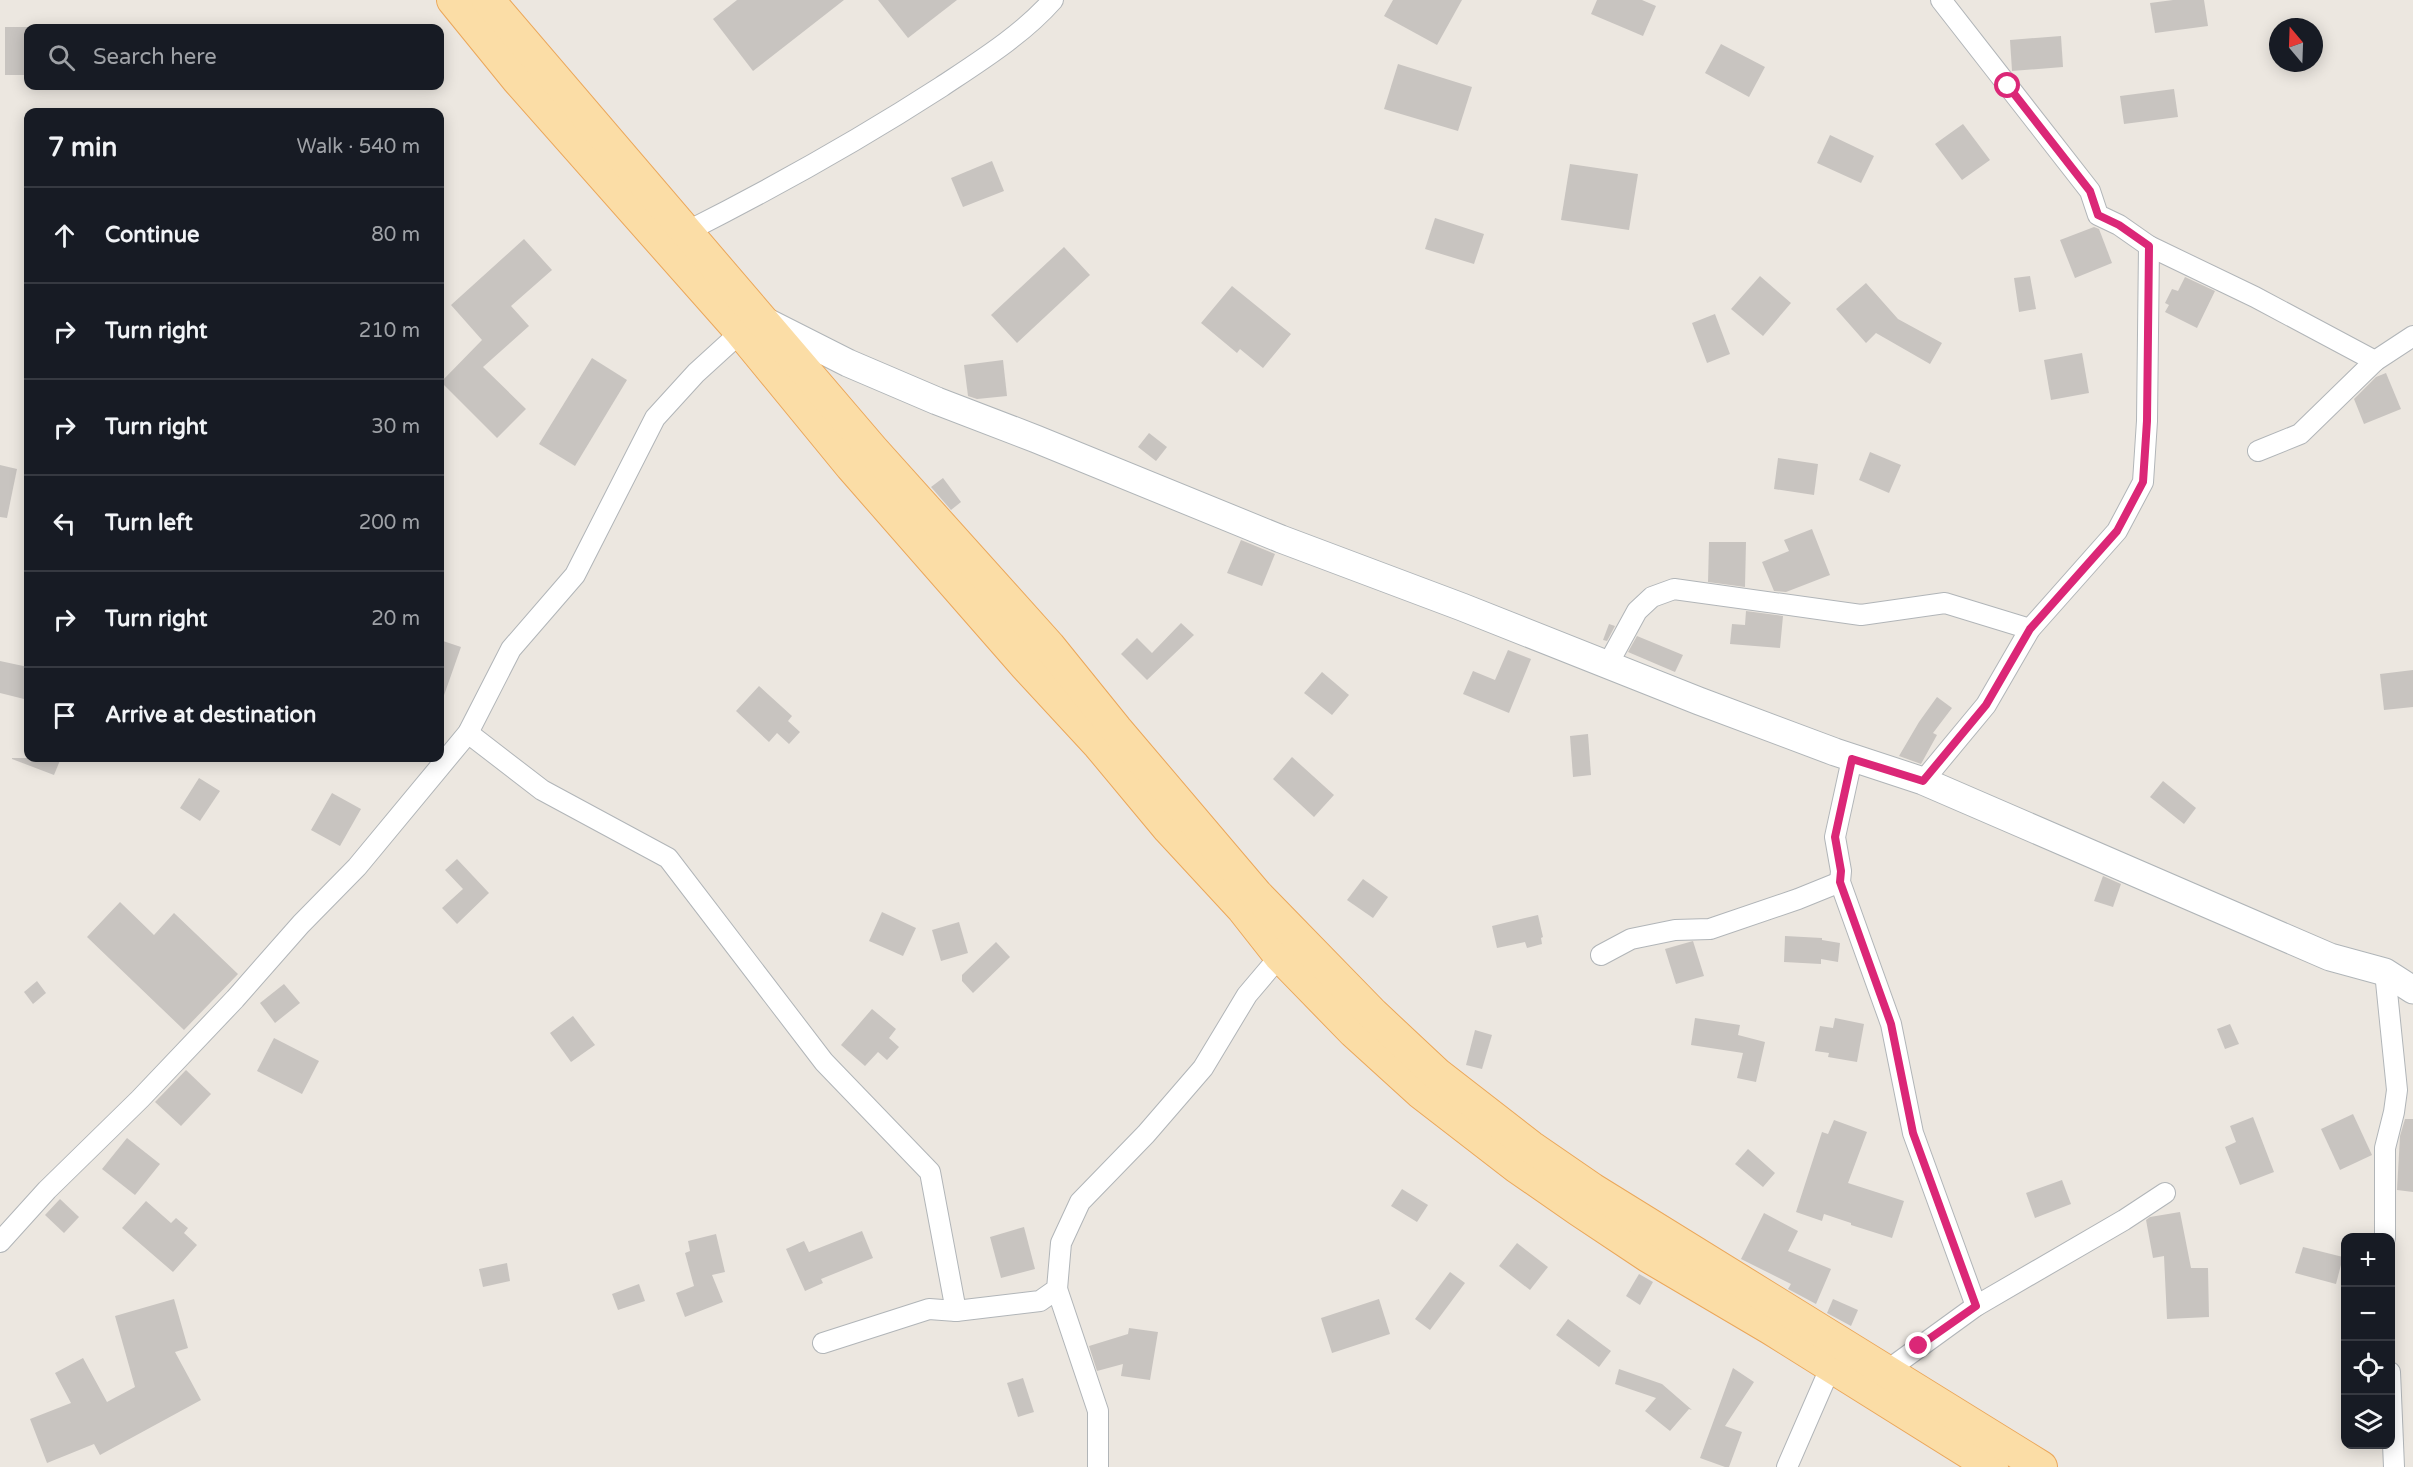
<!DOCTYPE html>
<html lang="en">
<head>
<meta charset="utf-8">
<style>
  :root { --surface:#171b24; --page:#20242c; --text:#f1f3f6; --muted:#9ea1a6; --line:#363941 }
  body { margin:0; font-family:"Varela Round",sans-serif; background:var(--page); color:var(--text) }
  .controls { position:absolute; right:18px; bottom:18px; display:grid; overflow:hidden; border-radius:12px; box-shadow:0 3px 15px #0003 }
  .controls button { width:54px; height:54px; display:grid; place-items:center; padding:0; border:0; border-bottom:2px solid var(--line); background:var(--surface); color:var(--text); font:30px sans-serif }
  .compass { position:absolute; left:2269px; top:18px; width:54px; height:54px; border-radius:50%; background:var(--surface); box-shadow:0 3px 15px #0003; rotate:341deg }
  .stop { position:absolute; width:18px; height:18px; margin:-14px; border:4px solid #db2777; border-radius:50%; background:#fff }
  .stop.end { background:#db2777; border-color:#fff; box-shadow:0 2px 6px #0008 }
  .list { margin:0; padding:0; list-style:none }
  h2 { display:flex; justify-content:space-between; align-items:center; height:78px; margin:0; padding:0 24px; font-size:26px }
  h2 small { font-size:20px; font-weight:400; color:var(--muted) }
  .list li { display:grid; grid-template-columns:39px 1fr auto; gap:18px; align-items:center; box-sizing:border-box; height:96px; padding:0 24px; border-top:2px solid var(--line) }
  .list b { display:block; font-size:22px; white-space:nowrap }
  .list em { font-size:20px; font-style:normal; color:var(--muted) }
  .icon { flex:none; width:33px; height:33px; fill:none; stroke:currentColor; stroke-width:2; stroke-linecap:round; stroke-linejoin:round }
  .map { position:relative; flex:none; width:2413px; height:1467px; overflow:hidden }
  .search { position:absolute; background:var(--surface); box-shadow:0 3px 15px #0003; left:24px; top:24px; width:420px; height:66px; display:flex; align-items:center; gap:15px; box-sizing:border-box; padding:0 21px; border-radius:12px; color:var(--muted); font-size:22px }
  .panel { position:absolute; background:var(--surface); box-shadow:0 3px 15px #0003; left:24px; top:108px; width:420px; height:654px; border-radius:12px }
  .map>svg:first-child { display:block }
  .building { fill:#c8c4c0 }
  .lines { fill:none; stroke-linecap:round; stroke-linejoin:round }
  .minor-casing { stroke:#b1b5b8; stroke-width:22 }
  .secondary-casing { stroke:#b0b5b8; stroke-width:29 }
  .primary-casing { stroke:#eba75a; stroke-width:34 }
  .minor { stroke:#fff; stroke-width:20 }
  .secondary { stroke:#fff; stroke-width:27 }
  .primary { stroke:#fbdda6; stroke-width:32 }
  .route { stroke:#db2777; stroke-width:8 }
</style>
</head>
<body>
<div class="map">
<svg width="2413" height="1467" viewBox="0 0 2413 1467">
  <rect width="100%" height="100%" fill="#ece7e0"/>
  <g class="building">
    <polygon points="737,0 844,0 753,71 713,19"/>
    <polygon points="878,0 957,0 908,38"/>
    <polygon points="1393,0 1462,0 1437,45 1384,16"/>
    <polygon points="1597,0 1642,0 1656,6 1643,36 1591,14"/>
    <polygon points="2173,0 2204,0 2208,26 2155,33 2150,3"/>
    <rect x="5" y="27" width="23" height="48"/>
    <polygon points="2061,36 2063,67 2012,71 2010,40"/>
    <polygon points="1721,44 1765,67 1749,97 1705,73"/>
    <polygon points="1398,64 1472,87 1458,131 1384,109"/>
    <polygon points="2174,89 2178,117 2124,124 2120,96"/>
    <polygon points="1963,124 1990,160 1962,180 1935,144"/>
    <polygon points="1830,135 1874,156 1861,183 1817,163"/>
    <polygon points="992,161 1004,191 963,207 951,178"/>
    <polygon points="1570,164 1638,174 1629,230 1561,220"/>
    <polygon points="1435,218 1484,234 1474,264 1425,249"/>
    <polygon points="2094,227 2099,229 2112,263 2075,278 2060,240"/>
    <polygon points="524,239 552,270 511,306 529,326 483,367 526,409 497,438 441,382 482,340 451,305"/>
    <polygon points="1064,247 1090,275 1017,343 991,315"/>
    <polygon points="1760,276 1791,303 1763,336 1731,309"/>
    <polygon points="2030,276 2036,309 2019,312 2014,278"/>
    <polygon points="2185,277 2215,291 2197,328 2165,312 2169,305 2165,303 2172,289 2178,291"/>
    <polygon points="1866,283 1898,319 1942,343 1930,364 1876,333 1866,343 1836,309"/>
    <polygon points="1232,286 1291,334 1263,368 1240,349 1237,353 1201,323"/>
    <polygon points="1715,314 1730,354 1707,363 1692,323"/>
    <polygon points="2082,353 2089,393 2051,400 2044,360"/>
    <polygon points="592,358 627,380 575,466 539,444"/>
    <polygon points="1003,360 1007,396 977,399 968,396 964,365"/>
    <polygon points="2386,373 2401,409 2364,424 2354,399 2376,377"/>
    <polygon points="1149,433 1167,447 1156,461 1138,447"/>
    <polygon points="1870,452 1901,465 1889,493 1859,480"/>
    <polygon points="1778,458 1818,464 1814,495 1774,489"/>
    <polygon points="0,465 17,469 7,518 0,517"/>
    <polygon points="943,478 961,502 951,510 931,487"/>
    <polygon points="1812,529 1830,575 1786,592 1774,591 1762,562 1789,551 1784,540"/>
    <polygon points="1241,540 1275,554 1262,586 1227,573"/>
    <polygon points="1709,542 1746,542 1745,587 1708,582"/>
    <polygon points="1746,611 1783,616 1780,648 1730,644 1732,624 1745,625"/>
    <polygon points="1181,623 1194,635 1147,680 1121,654 1137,638 1152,653"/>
    <polygon points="1609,624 1615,626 1607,641 1603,640"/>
    <polygon points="1637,636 1683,655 1675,672 1628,652"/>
    <polygon points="440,640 461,647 442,701 440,700"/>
    <polygon points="1508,650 1531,659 1509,713 1463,694 1473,671 1495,680"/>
    <polygon points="0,661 28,667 28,700 0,693"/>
    <polygon points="2413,670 2413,707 2384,710 2380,674"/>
    <polygon points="1322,672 1349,695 1332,715 1304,693"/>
    <polygon points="759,686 792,716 788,721 800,732 789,744 777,733 769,742 736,711"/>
    <polygon points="1937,697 1952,708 1933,733 1937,735 1921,764 1899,756 1919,722"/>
    <polygon points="1588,734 1591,775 1573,777 1570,736"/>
    <polygon points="1292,757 1334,795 1314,817 1273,779"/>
    <polygon points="12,758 61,758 54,775 12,759"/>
    <polygon points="199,778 220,791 200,821 180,808"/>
    <polygon points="2163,781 2196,808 2184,824 2150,797"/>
    <polygon points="332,793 361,809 340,846 311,830"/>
    <polygon points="457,859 489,893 457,924 442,908 463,889 445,870"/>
    <polygon points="2103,876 2121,884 2113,907 2094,901"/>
    <polygon points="1363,879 1388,897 1373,918 1347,900"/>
    <polygon points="120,902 154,935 174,913 238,974 184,1030 87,937"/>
    <polygon points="882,912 916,928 903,956 869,941"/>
    <polygon points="1538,915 1543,937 1541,938 1542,944 1527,948 1525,942 1497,948 1492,926"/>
    <polygon points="959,922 968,953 941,961 932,930"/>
    <polygon points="1785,936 1822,938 1822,940 1840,943 1838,962 1821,959 1821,964 1784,962"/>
    <polygon points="1693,941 1704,976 1676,984 1665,949"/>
    <polygon points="996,942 1010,957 973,993 962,981 962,975"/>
    <polygon points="37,981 46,993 33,1004 24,992"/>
    <polygon points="284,984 300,1003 275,1023 260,1003"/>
    <polygon points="872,1009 896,1029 889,1038 899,1047 887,1060 878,1052 865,1066 841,1045"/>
    <polygon points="573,1016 595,1045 571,1062 550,1033"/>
    <polygon points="1695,1018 1740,1025 1738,1035 1765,1042 1756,1082 1737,1078 1743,1053 1691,1045"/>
    <polygon points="1835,1018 1864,1024 1857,1062 1828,1057 1829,1053 1815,1051 1820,1026 1833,1028"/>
    <polygon points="2230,1024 2239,1044 2225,1049 2217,1029"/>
    <polygon points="1475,1030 1492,1035 1482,1069 1466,1065"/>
    <polygon points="274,1038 319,1061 302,1094 257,1071"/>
    <polygon points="186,1070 211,1094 181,1126 155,1102"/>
    <polygon points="2353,1114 2372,1155 2340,1170 2321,1129"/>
    <polygon points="2253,1117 2274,1172 2240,1185 2225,1147 2236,1142 2230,1126"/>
    <polygon points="2405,1119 2413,1119 2413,1192 2397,1190 2400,1136"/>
    <polygon points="1834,1120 1867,1132 1848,1183 1904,1201 1892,1238 1851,1225 1851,1223 1824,1214 1822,1221 1796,1212 1822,1132 1828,1134"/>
    <polygon points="127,1138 160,1164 135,1195 102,1169"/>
    <polygon points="1748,1149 1775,1173 1763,1187 1735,1164"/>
    <polygon points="2062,1180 2071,1204 2035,1218 2026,1193"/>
    <polygon points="1402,1189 1428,1205 1417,1222 1391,1206"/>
    <polygon points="60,1199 79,1217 64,1233 45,1215"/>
    <polygon points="146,1201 171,1223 176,1218 188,1228 184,1233 197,1245 173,1272 122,1228"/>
    <polygon points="2180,1212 2191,1268 2208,1268 2209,1317 2167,1319 2164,1256 2153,1258 2146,1220 2150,1217"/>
    <polygon points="1764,1213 1798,1231 1788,1251 1831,1269 1816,1304 1788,1289 1791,1284 1741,1259"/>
    <polygon points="1024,1227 1035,1269 1001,1278 990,1237"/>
    <polygon points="862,1231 873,1258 821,1279 823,1283 805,1291 786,1249 804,1241 809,1252"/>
    <polygon points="716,1234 725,1272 712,1275 723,1302 685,1317 676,1293 694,1286 685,1253 690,1251 688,1241"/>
    <polygon points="1517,1243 1548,1267 1530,1290 1499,1266"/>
    <polygon points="2303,1247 2343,1257 2336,1284 2295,1273"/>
    <polygon points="507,1263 510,1281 483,1287 479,1269"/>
    <polygon points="1450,1272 1465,1283 1430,1330 1415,1319"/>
    <polygon points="1639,1274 1653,1282 1640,1305 1626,1296"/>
    <polygon points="639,1284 645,1301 618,1310 612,1294"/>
    <polygon points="174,1299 188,1348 175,1352 201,1400 100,1455 94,1444 47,1463 30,1419 71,1403 55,1373 83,1358 107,1402 135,1387 115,1316"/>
    <polygon points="1379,1299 1390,1334 1332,1353 1321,1318"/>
    <polygon points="1833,1299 1858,1310 1851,1326 1827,1313"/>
    <polygon points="1568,1319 1611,1351 1599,1367 1556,1335"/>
    <polygon points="1129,1328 1158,1332 1150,1380 1121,1376 1123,1364 1097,1371 1089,1346 1128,1334"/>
    <polygon points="1733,1368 1754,1382 1725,1426 1742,1432 1729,1467 1725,1467 1700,1458"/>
    <polygon points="1619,1369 1662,1384 1692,1410 1689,1409 1670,1431 1645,1411 1656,1398 1615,1384"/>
    <polygon points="1023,1378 1034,1412 1018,1417 1007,1383"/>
  </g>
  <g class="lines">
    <g class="minor-casing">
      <g id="minor">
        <path d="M686,232c87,-44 173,-92 255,-145 39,-26 81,-52 112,-87"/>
        <polyline points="2149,246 2255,297 2375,361"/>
        <polyline points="2258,451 2300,434 2375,361 2413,336"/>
        <polyline points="1608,664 1637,611 1652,597 1674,589 1861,615 1945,603 2030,629"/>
        <polyline points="468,733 542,790 668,858 824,1062 930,1172 956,1311"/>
        <polyline points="1852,759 1835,837 1841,871 1840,882 1891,1024 1913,1133 1976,1306"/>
        <polyline points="1923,781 1986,705 2030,629 2117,531 2143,482 2147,421 2149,246 2119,225 2098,215 2090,191 1941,0"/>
        <polyline points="1601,955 1631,939 1675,930 1710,929 1798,899 1840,882"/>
        <polyline points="2385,972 2397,1090 2394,1112 2385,1148 2385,1238"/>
        <polyline points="0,1242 47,1190 140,1099 235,999 301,924 357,867 468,733 511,649 575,575 655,418 696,373 741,332"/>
        <polyline points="1057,1289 1098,1411 1098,1467"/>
        <polyline points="823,1343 929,1309 956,1311 1040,1301 1057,1289 1061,1243 1080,1202 1146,1134 1203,1068 1247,995 1280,956"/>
        <polyline points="1885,1372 1976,1306 2124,1220 2165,1193"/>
        <polyline points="2390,1372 2394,1467"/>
        <polyline points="1787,1467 1831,1366"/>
      </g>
    </g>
    <g class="secondary-casing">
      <polyline id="secondary" points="765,321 848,363 937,401 1036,439 1281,539 1462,607 1699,701 1835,752 1923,781 2330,957 2385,972 2413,990"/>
    </g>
    <g class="primary-casing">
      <g id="primary">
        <polyline points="453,0 518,80 741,332 851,466 1026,666 1099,745 1169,829 1243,909 1280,956 1354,1032 1420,1092 1517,1167 1579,1210 1648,1256 1770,1328 1992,1467"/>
        <polyline points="488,0 872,449 1049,646 1116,729 1257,895 1373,1014 1437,1074 1531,1147 1592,1189 2041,1467"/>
      </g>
    </g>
    <use href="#minor" class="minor"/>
    <use href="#secondary" class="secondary"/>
    <use href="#primary" class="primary"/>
  </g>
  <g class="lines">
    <polyline class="route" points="1919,1346 1976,1306 1913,1133 1891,1024 1840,882 1841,871 1835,837 1852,759 1923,781 1986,705 2030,629 2117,531 2143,482 2147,421 2149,246 2119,225 2098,215 2090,191 2008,86"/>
  </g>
</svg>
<div class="controls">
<button>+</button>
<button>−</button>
<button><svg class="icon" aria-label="locate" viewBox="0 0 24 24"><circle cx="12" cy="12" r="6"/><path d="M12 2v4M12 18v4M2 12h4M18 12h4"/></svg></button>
<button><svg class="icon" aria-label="layers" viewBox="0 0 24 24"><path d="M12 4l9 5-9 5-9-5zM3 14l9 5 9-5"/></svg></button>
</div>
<svg class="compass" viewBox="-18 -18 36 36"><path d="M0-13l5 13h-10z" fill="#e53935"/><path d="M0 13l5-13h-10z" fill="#9ea1a6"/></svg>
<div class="stop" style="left:2008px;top:86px"></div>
<div class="stop end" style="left:1919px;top:1346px"></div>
<div class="search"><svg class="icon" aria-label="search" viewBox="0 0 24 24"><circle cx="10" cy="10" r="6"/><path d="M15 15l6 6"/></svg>Search here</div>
<section class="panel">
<h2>7 min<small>Walk · 540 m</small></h2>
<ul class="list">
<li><svg class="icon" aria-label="ahead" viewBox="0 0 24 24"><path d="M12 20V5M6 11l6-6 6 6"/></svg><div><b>Continue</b></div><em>80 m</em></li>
<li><svg class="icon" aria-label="right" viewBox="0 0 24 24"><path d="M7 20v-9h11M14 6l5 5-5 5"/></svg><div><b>Turn right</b></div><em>210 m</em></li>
<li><svg class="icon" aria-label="right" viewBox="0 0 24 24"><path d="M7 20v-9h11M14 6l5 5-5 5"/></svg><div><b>Turn right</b></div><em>30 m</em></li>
<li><svg class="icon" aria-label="left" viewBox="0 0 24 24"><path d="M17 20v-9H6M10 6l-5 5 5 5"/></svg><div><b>Turn left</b></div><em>200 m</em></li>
<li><svg class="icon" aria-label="right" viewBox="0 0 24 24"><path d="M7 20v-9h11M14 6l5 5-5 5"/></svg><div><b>Turn right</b></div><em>20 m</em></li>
<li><svg class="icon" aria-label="arrive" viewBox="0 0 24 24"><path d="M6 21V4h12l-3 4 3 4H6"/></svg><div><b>Arrive at destination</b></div></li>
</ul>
</section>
</div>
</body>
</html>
